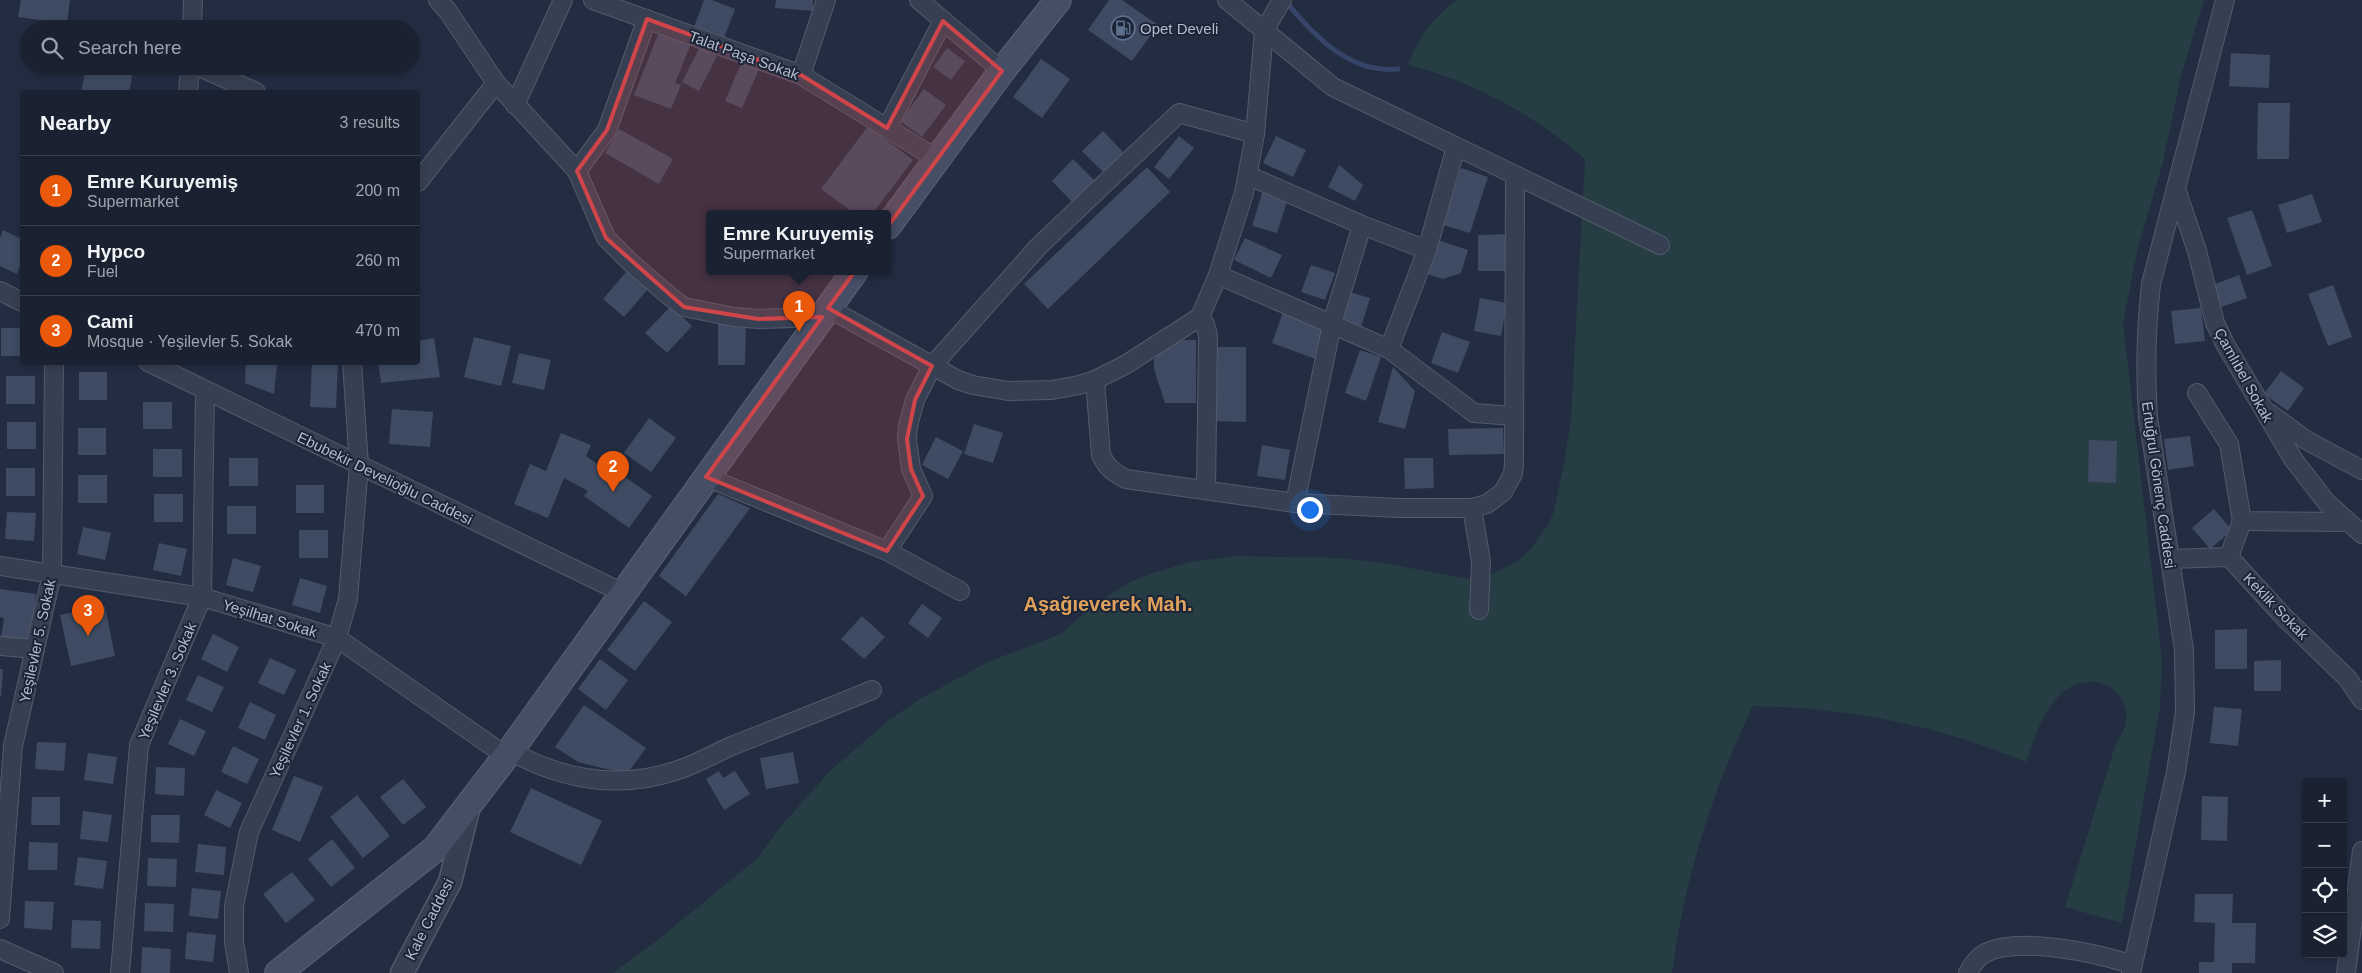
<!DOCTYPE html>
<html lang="en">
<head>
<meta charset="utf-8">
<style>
  :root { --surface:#1a2232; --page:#232a3a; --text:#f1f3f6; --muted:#9fa4ac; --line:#383f4d; --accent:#ea580c }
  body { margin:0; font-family:Helvetica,sans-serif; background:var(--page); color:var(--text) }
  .controls { position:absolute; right:15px; bottom:15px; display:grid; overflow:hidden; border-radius:5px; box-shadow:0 2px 8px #0003 }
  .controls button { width:45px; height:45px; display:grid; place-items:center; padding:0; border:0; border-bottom:1px solid var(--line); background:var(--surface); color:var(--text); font:25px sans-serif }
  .you { position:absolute; left:1309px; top:509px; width:18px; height:18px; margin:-12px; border:4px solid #fff; border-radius:50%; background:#1a73e8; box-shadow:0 0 0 8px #1a73e833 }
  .badge { display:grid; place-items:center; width:32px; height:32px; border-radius:50%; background:var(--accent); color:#fff; font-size:16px; font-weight:700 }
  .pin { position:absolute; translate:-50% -41px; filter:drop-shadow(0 1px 2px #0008) }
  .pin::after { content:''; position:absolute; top:26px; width:18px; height:15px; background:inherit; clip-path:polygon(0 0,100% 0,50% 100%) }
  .popup { position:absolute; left:706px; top:210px; width:185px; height:65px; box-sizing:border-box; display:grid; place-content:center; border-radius:5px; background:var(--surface); filter:drop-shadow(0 1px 4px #0005); font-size:16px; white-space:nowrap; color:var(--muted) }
  .popup b { font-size:19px; color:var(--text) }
  .popup::after { content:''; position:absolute; left:50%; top:100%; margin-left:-10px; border:10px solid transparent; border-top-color:var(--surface) }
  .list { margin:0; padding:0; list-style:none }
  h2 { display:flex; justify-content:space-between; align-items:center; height:65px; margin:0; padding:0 20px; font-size:21px }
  h2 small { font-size:16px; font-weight:400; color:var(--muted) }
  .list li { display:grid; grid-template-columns:32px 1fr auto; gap:15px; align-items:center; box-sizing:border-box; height:70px; padding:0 20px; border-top:1px solid var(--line) }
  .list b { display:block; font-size:19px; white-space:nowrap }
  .list p { margin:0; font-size:16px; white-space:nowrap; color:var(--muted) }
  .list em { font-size:16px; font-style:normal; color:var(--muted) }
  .icon { flex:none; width:28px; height:28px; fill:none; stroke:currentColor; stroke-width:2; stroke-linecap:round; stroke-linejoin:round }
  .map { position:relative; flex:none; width:2362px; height:973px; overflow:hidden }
  .search { position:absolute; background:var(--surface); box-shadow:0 2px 8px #0003; left:20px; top:20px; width:400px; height:55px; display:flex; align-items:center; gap:12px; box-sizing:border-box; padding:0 18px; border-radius:28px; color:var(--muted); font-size:19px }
  .panel { position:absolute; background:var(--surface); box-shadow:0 2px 8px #0003; left:20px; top:90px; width:400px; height:275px; border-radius:5px }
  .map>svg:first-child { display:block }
  .green { fill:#253d43 }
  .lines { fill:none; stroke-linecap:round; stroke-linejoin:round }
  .stream { stroke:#344569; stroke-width:5 }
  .building { fill:#3e4b62 }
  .minor-casing { stroke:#525b6c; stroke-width:20 }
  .tertiary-casing { stroke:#525b6c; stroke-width:25 }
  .secondary-casing { stroke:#525b6c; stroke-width:28 }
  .minor { stroke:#374052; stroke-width:18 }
  .tertiary { stroke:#374052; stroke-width:22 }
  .secondary { stroke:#454e65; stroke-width:25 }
  .marked { fill:#cf4549; fill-opacity:0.2; stroke:#cf4549; stroke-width:4; stroke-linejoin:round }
  .labels { text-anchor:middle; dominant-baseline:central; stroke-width:4; stroke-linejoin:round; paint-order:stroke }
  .poi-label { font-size:15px; fill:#b4bbcc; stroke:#1c2537; text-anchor:start }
  .street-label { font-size:15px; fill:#b4bbcc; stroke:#1c2537 }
  .district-label { font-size:20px; font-weight:bold; fill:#dfa15c; stroke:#1c2537 }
</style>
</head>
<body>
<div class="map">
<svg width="2362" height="973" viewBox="0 0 2362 973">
  <rect width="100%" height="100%" fill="#232d42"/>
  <path class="green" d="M1457,0h747l-23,76 -18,86 -25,86 -15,75 37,319 2,21 -2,44 -38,216 -57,-16 51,-164c33,-42 -21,-85 -58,-46 -17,17 -24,43 -32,65 -91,-37 -175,-54 -273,-56 -42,86 -68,172 -81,267h-1059l42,-31 103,-84 22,-31 51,-57 57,-49 32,-22 68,-37 73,-28 32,-29 37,-23 20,-8 40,-12 48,-6 101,2 45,5 90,17 15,-4 28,-15 12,-10 19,-26 6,-14 11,-53 6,-39 14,-260c-53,-45 -110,-77 -177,-94 10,-27 25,-48 49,-65z"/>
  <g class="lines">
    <path class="stream" d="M1288,4c27,33 63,70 110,65"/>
  </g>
  <g class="building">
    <polygon points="21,0 70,0 67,24 18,17"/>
    <polygon points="704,0 712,0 735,9 724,38 694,27"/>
    <polygon points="776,0 813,0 813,11 775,8"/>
    <polygon points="1109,0 1122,0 1158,25 1132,61 1088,30"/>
    <polygon points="659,32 691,44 675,83 681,85 671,109 634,95"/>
    <polygon points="700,47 717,56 699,91 682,82"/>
    <polygon points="947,48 965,61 951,80 933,67"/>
    <polygon points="2231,53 2270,55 2269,88 2229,86"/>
    <polygon points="1041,59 1070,79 1042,118 1013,97"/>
    <polygon points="742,61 759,69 742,108 725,101"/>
    <polygon points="86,66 134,66 129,92 81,92"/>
    <polygon points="924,89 946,105 922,137 900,121"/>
    <polygon points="2258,103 2290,103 2289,159 2257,159"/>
    <polygon points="868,126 913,160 873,213 854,213 821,189"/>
    <polygon points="619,129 673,159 659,184 605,153"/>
    <polygon points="1103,131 1126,155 1105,174 1082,151"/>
    <polygon points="1179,136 1194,148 1169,179 1154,167"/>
    <polygon points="1276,136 1306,150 1293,177 1263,163"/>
    <polygon points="1073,159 1097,183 1075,205 1052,181"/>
    <polygon points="1339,165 1363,185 1355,201 1328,187"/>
    <polygon points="1147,167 1170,192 1048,309 1024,284"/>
    <polygon points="1461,168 1488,177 1470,233 1443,225"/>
    <polygon points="1263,190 1288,198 1277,233 1252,226"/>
    <polygon points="2312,194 2322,222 2287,233 2278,205"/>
    <polygon points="2252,210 2272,266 2247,275 2227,218"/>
    <polygon points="3,230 22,239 22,261 17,274 0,266 0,238"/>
    <polygon points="1508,234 1508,271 1478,271 1478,235"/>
    <polygon points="1245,238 1282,255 1271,278 1234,260"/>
    <polygon points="1438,240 1468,250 1461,273 1443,279 1427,274"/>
    <polygon points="1311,265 1335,273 1325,300 1301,292"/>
    <polygon points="627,271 648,289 624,317 603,299"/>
    <polygon points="2239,275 2247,298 2221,307 2213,285"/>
    <polygon points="2333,285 2352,337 2328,346 2308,294"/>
    <polygon points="1349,292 1370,298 1360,331 1340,324"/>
    <polygon points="1480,298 1507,303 1501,336 1474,331"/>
    <polygon points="671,306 692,326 667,353 645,333"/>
    <polygon points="2201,308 2205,341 2175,344 2171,311"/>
    <polygon points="1283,312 1329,330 1318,360 1272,343"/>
    <polygon points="718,322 746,323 745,365 718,365"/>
    <rect x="1" y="328" width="21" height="28"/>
    <polygon points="1442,332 1470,342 1458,373 1431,363"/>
    <polygon points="474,337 511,346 501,386 464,377"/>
    <polygon points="434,338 440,377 381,383 378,362 418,362 418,341"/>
    <polygon points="1168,340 1196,340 1196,403 1165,403 1154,369 1154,360"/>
    <polygon points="1211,347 1246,347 1246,422 1211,421"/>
    <polygon points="1360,350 1381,357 1366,401 1345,393"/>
    <polygon points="519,353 551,360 544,390 512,383"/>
    <polygon points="246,362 277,364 274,394 245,383"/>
    <polygon points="312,362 338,362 336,408 310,407"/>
    <polygon points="1393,367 1415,391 1405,429 1378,422"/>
    <polygon points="2281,371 2304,388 2288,411 2264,394"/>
    <rect x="79" y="372" width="28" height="28"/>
    <rect x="6" y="376" width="29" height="28"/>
    <rect x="143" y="402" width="29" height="27"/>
    <polygon points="392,409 433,412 430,447 389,444"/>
    <polygon points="649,418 676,438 651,472 624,453"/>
    <rect x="7" y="422" width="29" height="27"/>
    <polygon points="974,424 1003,433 993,463 964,454"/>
    <rect x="78" y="428" width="28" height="27"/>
    <polygon points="1503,428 1504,454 1449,455 1448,429"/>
    <polygon points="561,433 591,445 586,456 604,469 607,464 652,496 629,528 584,496 588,491 564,478 548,518 514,504 530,464 546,471"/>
    <polygon points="2190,436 2194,466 2168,470 2164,439"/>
    <polygon points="936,437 963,451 948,479 922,465"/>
    <polygon points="2089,440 2117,441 2116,483 2088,482"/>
    <polygon points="1262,445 1290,450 1285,480 1257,476"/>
    <rect x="153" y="449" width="29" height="28"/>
    <rect x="229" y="458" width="29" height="28"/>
    <polygon points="1404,458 1433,458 1434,488 1405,489"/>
    <rect x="6" y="468" width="29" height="28"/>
    <rect x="78" y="475" width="29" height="28"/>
    <rect x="296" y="485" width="28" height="28"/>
    <rect x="154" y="494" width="29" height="28"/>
    <polygon points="718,494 750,508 686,596 659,576"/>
    <rect x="227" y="506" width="29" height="28"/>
    <polygon points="2214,509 2232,530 2210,549 2192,528"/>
    <polygon points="7,512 36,513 34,541 5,539"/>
    <polygon points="83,527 111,533 105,560 77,554"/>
    <rect x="299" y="530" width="29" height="28"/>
    <polygon points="159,543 187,549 181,576 153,570"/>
    <polygon points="233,558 261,566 253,592 226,585"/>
    <polygon points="300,578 327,586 320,613 292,605"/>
    <polygon points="0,589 36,594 30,642 1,638 4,618 0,617"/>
    <polygon points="644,601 672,622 635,671 607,650"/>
    <polygon points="922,604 942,618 928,638 908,623"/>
    <polygon points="105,606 115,656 71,666 60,615"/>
    <polygon points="862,616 885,637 864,659 841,639"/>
    <polygon points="2247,629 2247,669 2215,669 2215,630"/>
    <polygon points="213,634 239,647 227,672 201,659"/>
    <polygon points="270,658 296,670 284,695 258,683"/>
    <polygon points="600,659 628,680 606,710 578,689"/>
    <polygon points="2281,660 2281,691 2254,691 2254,661"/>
    <polygon points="0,669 3,669 1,697 0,696"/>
    <polygon points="198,675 224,687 212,712 186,700"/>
    <polygon points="250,702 276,715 265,740 238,728"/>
    <polygon points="584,705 646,748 627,774 578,762 555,747"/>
    <polygon points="2214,707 2242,709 2238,746 2210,743"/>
    <polygon points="180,719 206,731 194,756 168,744"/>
    <polygon points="37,742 66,743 64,771 35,769"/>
    <polygon points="233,746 259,759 247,784 221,772"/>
    <polygon points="793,752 799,783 766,789 760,758"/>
    <polygon points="88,753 117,757 113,784 84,780"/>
    <polygon points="156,767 185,768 184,796 155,794"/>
    <polygon points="719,771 723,778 735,771 750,794 724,810 706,779"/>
    <polygon points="294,776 323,787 300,842 272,830"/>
    <polygon points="403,779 426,807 403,825 380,797"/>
    <polygon points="531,788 602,821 581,865 510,832"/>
    <polygon points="216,790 242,803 230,828 204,815"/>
    <polygon points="357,795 390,836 363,858 330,817"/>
    <polygon points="2202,796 2228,797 2227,841 2201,840"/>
    <polygon points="32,797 60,797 60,825 31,825"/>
    <polygon points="83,811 112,815 108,842 80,839"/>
    <polygon points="151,815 180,815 179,843 151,842"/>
    <polygon points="332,839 355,868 331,887 308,859"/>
    <polygon points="29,842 58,843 57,870 28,870"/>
    <polygon points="198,844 226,847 224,875 195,872"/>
    <polygon points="78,857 107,861 103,889 74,885"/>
    <polygon points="148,858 177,859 176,887 147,886"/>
    <polygon points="292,872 315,900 286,923 263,894"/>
    <polygon points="192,888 221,891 218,919 189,916"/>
    <polygon points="2195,894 2233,894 2232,923 2256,923 2255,963 2232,963 2232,973 2199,973 2199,962 2214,962 2215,923 2194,922"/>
    <polygon points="25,901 54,902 52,930 24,928"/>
    <polygon points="145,903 174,904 173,932 144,931"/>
    <polygon points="72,920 101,921 100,949 71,948"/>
    <polygon points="187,932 216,935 213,962 185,959"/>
    <polygon points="142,947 171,949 170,973 141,973"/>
  </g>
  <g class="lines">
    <g class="minor-casing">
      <g id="minor">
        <polyline points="438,0 447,10 496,83 577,171 606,238 629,261 668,295 684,307 734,317 758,319 822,317"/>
        <polyline points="593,0 801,75 937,159"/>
        <polyline points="919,0 1002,71"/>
        <polyline points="1227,0 1333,87 1660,245"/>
        <polyline points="192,29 193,0"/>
        <polyline points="197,66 256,92"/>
        <polyline points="801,75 826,0"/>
        <polyline points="188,92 190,66"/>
        <polyline points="515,105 563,0"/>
        <polyline points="887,128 943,21"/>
        <polyline points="577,171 607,130 647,19"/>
        <polyline points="1249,176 1362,225 1427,250"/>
        <polyline points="418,182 496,83"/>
        <polyline points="2176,189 2197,251 2215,323 2225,344 2293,459 2327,503 2362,534"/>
        <polyline points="1218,275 1389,349 1474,413 1514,416"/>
        <polyline points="0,291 22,302"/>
        <polyline points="828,308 958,380 973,385 1008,391 1052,390 1079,385 1095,380 1125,365 1200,317 1218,275 1244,193 1255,134 1264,31 1282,0"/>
        <polyline points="1200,317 1205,324 1208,336 1206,490"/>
        <polyline points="1389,349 1427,250 1456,147"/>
        <polyline points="148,362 623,593"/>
        <path d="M1095,380l6,75c6,13 13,18 25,24l169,24 103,5h74l15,-4 16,-12 10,-18 1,-10 1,-289"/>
        <polyline points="2197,393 2229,444 2242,521 2347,522"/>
        <polyline points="2269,413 2306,440 2362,470"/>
        <polyline points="706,477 887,551 960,591"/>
        <polyline points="1295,503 1332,324 1362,225"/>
        <polyline points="1472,508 1481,561 1479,610"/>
        <polyline points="887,551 923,496 911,469 907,439 908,426 915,400 932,366 1039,246 1179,113 1255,134"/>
        <polyline points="2229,557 2242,521"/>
        <polyline points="2170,559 2229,557 2284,617 2348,679 2362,700"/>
        <polyline points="0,566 202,597 337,638 506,756"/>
        <polyline points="0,646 35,649"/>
        <path d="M510,751c53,29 110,39 168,19 19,-6 37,-17 56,-25 46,-18 92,-36 138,-55"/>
        <polyline points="0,919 13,746 52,574 54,362"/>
        <polyline points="0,949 54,973"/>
        <polyline points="120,973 139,745 202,597 205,390"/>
        <polyline points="239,973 234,942 234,906 249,832 337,638 348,599 359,465 352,362"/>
        <path d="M1968,973c4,-8 9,-15 17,-20 35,-17 112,0 148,12"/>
        <path d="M2131,973l45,-201 9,-60 -1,-62 -36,-233c-3,-45 -2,-88 3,-133l74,-284"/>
        <polyline points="2346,973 2362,851"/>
      </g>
    </g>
    <g class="tertiary-casing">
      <polyline id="tertiary" points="402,973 450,882 469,806"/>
    </g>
    <g class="secondary-casing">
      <g id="secondary">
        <polyline points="888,226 1002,71 1058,0"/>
        <polyline points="278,973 435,849 510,751 855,271"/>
      </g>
    </g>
    <use href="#minor" class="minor"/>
    <use href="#tertiary" class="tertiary"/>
    <use href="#secondary" class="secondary"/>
  </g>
  <path class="marked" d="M647,19l154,56 86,53 56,-107 59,50 -174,237 104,58 -17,34 -8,39 4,30 12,27 -36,55 -181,-74 116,-160 -64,2 -74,-12 -78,-69 -29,-67 30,-41z"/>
  <defs>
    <g id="fuel-ring" transform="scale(1.25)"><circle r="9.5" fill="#1c2537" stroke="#5c6f8a" stroke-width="1.5"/><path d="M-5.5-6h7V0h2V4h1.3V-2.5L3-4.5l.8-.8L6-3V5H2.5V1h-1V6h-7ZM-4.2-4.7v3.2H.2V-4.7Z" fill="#5c6f8a"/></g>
  </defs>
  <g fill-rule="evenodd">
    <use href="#fuel-ring" x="1123" y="28"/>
  </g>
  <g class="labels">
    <g class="poi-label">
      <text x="1140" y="28">Opet Develi</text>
    </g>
    <g class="street-label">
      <text transform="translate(744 55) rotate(20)">Talat Paşa Sokak</text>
      <text transform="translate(2244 375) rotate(61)">Çamlıbel Sokak</text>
      <text transform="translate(385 478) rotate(26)">Ebubekir Develioğlu Caddesi</text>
      <text transform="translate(2159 485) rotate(82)">Ertuğrul Gönenç Caddesi</text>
      <text transform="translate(2276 606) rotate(46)">Keklik Sokak</text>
      <text transform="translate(270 618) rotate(17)">Yeşilhat Sokak</text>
      <text transform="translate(37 641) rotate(-78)">Yeşilevler 5. Sokak</text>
      <text transform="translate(167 681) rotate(-67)">Yeşilevler 3. Sokak</text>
      <text transform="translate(300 720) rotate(-65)">Yeşilevler 1. Sokak</text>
      <text transform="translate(429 919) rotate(-63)">Kale Caddesi</text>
    </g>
    <g class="district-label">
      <text x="1108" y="604">Aşağıeverek Mah.</text>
    </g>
  </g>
</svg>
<div class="controls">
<button>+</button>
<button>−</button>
<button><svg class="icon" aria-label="locate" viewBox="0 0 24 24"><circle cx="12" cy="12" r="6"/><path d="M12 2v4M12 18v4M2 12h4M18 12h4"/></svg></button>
<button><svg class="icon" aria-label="layers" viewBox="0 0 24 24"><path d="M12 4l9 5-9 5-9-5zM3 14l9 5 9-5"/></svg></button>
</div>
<div class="you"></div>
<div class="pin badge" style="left:799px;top:332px">1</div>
<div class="popup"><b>Emre Kuruyemiş</b>Supermarket</div>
<div class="pin badge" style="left:613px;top:492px">2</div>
<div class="pin badge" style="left:88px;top:636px">3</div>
<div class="search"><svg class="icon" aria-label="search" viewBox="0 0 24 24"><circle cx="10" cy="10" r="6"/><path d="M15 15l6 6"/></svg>Search here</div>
<section class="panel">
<h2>Nearby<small>3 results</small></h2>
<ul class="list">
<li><span class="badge">1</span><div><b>Emre Kuruyemiş</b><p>Supermarket</p></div><em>200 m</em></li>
<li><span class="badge">2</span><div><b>Hypco</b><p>Fuel</p></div><em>260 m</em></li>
<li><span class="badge">3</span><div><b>Cami</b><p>Mosque · Yeşilevler 5. Sokak</p></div><em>470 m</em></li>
</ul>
</section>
</div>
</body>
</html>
